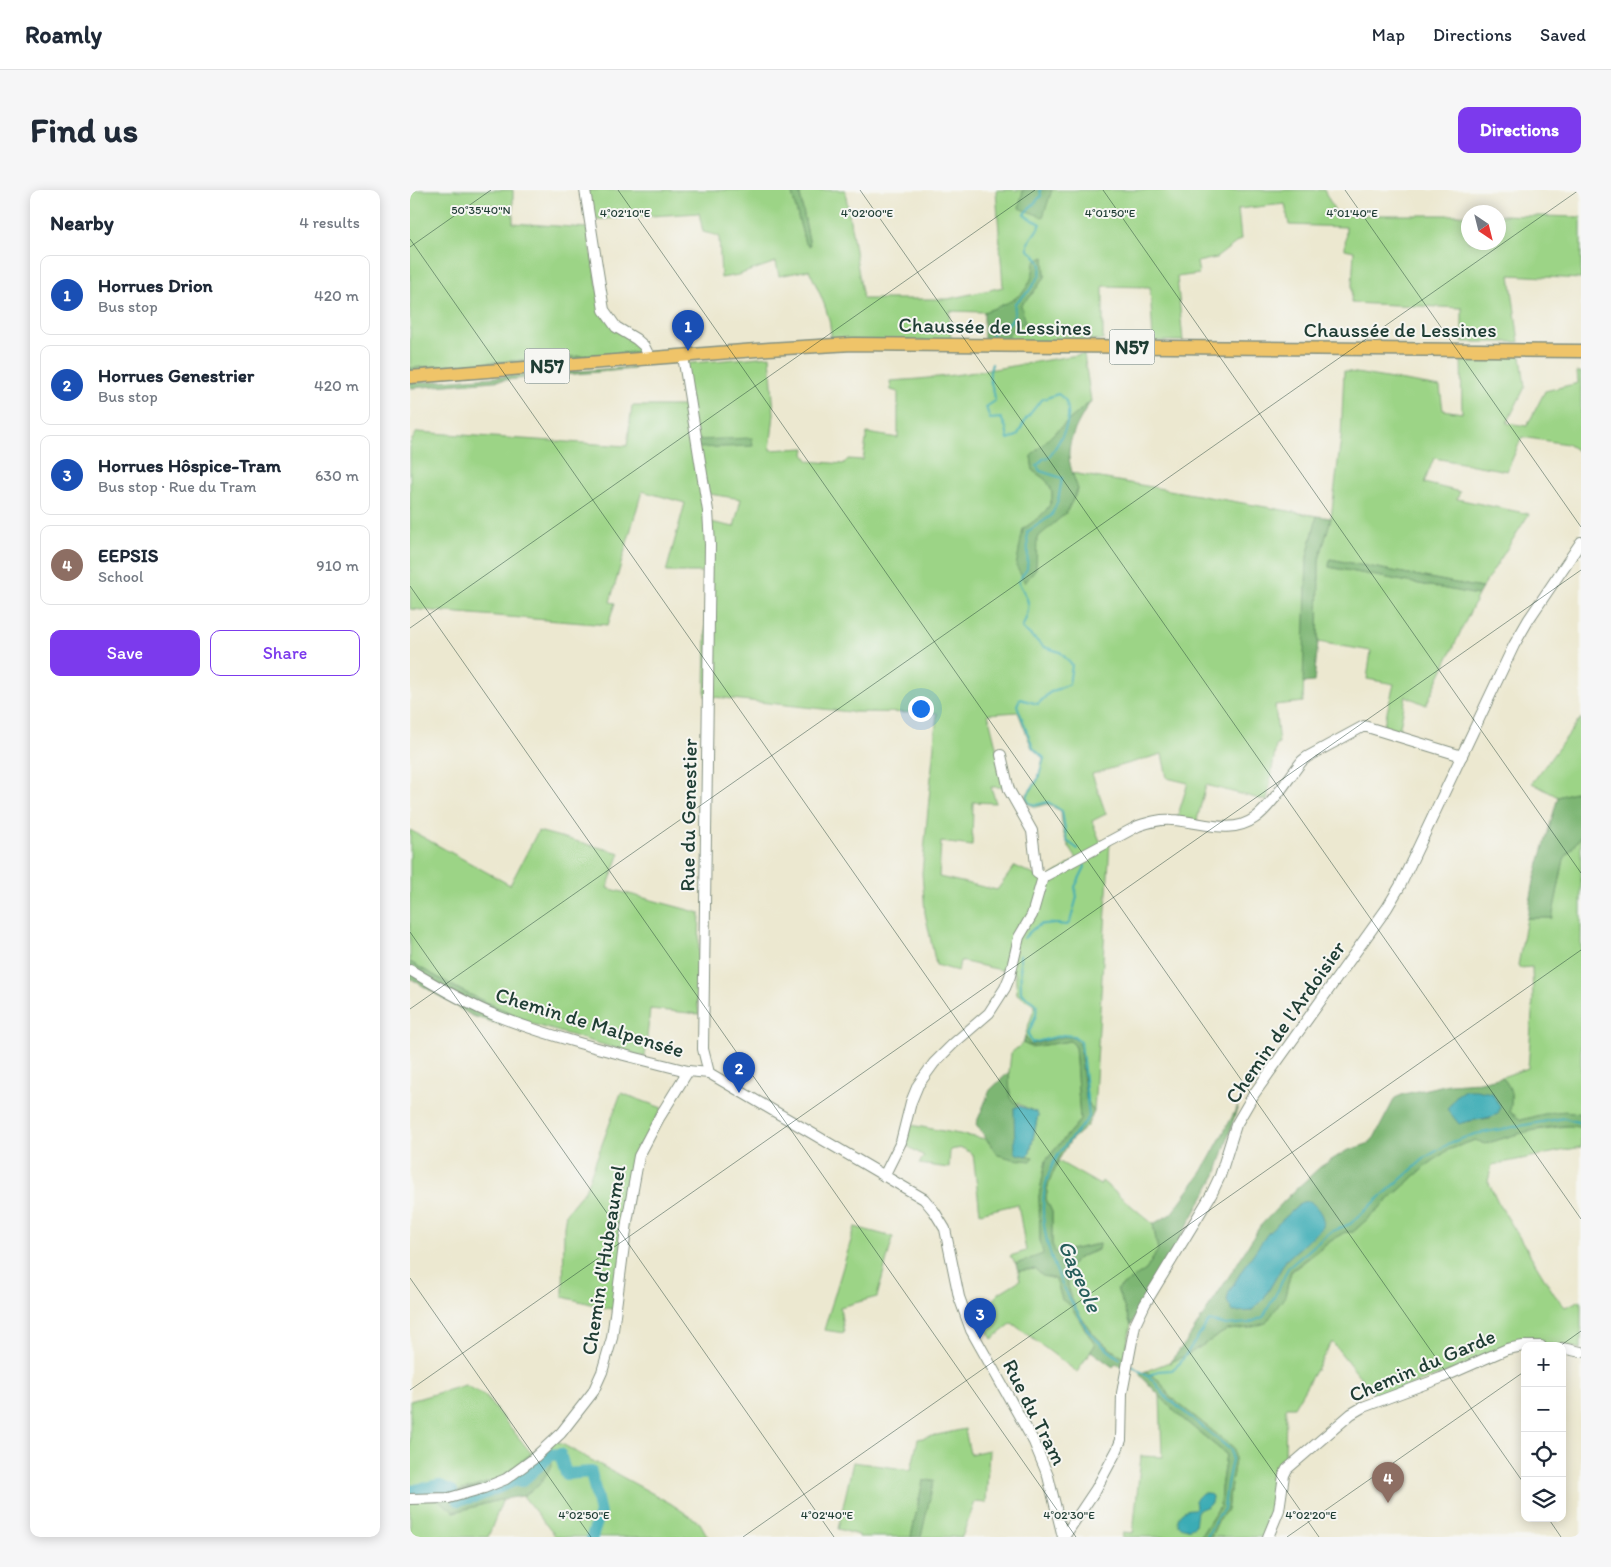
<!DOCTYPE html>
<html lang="en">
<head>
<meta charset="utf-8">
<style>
  :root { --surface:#fff; --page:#f6f6f7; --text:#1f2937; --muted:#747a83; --line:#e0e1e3; --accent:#7c3aed }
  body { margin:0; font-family:Itim,sans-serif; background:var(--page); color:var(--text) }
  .controls { position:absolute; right:15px; bottom:15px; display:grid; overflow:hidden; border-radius:10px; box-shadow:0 2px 12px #0003 }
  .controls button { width:45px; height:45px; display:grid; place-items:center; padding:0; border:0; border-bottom:1px solid var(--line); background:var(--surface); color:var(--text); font:25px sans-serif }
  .compass { position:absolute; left:1051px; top:15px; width:45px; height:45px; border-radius:50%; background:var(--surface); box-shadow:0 2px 12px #0003; rotate:145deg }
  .you { position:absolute; left:510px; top:518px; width:18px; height:18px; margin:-12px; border:4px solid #fff; border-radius:50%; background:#1a73e8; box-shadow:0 0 0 8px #1a73e833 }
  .badge { display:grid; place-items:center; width:32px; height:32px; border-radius:50%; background:var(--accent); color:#fff; font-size:16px; font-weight:700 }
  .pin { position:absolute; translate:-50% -41px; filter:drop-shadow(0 1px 2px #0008) }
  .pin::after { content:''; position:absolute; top:26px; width:18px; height:15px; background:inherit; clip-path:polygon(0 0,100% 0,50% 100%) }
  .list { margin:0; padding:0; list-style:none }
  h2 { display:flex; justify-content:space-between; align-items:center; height:65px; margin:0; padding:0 20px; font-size:21px }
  h2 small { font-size:16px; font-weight:400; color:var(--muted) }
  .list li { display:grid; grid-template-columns:32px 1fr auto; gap:15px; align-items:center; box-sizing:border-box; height:80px; margin:0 10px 10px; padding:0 10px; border:1px solid var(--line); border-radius:10px }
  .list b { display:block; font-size:19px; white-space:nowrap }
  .list p { margin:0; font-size:16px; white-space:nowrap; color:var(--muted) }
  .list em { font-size:16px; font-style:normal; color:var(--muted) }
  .actions { display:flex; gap:10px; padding:15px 20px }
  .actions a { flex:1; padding:11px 0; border:1px solid var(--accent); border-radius:10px; text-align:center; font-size:18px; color:var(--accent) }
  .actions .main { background:var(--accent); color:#fff }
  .icon { flex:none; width:28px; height:28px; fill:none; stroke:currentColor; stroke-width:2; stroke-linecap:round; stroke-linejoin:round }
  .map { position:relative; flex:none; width:1171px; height:1347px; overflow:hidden; border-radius:10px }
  header { display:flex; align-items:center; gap:30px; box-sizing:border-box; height:70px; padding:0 25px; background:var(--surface); border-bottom:1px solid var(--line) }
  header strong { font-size:24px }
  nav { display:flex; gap:28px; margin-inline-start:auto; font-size:18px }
  .intro { display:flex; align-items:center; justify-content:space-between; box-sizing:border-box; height:120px; padding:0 30px }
  h1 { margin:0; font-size:35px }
  .button { padding:12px 22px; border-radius:10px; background:var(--accent); color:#fff; font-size:18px; font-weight:700 }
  main { display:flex; gap:30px; padding:0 30px }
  aside { flex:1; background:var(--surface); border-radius:10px; box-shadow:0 2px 12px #0003 }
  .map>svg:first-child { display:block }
  .green { fill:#9cd486; stroke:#5e885d; fill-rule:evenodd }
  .forest { fill:#7db673; stroke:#4e7a54; fill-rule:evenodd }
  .water { fill:#3bacb5; stroke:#2d7474 }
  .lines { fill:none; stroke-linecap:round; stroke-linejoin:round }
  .stream { stroke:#3bacb5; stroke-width:2 }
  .river { stroke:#3bacb5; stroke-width:12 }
  .minor-casing { stroke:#869282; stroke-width:12 }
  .major-casing { stroke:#869282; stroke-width:15 }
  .minor { stroke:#fff; stroke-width:10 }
  .major { stroke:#efc469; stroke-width:12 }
  .ticks { fill:none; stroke:#1f3d34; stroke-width:1; stroke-opacity:0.45 }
  .labels { text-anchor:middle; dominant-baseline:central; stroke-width:4; stroke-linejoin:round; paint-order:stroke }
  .shield { fill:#f6f6f2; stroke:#60746d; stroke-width:1 }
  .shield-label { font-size:20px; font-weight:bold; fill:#1f3d34 }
  .street-label { font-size:21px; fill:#1f3d34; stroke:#f6f6f2 }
  .water-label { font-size:22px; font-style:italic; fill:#275e5b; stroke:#f6f6f2 }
  .ticks-label { font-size:12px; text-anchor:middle; fill:#1f3d34; stroke:#f6f6f2; stroke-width:4; stroke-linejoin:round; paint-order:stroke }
</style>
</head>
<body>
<header>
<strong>Roamly</strong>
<nav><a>Map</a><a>Directions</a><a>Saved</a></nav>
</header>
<div class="intro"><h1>Find us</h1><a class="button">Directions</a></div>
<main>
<aside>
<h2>Nearby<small>4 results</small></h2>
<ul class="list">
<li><span class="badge" style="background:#1a4fb4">1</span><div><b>Horrues Drion</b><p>Bus stop</p></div><em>420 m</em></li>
<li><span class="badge" style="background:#1a4fb4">2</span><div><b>Horrues Genestrier</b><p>Bus stop</p></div><em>420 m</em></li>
<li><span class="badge" style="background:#1a4fb4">3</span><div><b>Horrues Hôspice-Tram</b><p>Bus stop · Rue du Tram</p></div><em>630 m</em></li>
<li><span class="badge" style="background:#8d6e63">4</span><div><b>EEPSIS</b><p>School</p></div><em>910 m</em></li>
</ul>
<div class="actions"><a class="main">Save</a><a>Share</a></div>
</aside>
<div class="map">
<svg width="1171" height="1347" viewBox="0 0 1171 1347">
  <rect width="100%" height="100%" fill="#f6f6f2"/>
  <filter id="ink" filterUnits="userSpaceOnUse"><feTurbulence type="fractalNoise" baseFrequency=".02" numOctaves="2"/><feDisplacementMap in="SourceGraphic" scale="10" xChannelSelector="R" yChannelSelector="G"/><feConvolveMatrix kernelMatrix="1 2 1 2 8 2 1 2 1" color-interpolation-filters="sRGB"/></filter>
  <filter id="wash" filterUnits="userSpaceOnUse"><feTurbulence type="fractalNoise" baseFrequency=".0096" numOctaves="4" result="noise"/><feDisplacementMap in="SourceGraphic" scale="20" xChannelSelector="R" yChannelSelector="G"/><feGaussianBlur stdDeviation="1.12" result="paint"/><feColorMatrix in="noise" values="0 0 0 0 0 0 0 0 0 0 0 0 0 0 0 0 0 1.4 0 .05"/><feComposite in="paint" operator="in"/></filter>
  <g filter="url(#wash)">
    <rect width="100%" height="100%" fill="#ece8d0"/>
    <g class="green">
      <polygon points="0,0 103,0 103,33 177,38 192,121 230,158 229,162 0,178"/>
      <path d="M171,0h210l14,53 5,2 -11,-55h46l18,109h85l55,-12 -7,-97h328l13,25h131v27h30l1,-27 82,2v62l-71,-4 9,67h-57v-34l-111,-5 3,-52 -9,-2 1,-22 -57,-2 -4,-21 -47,5 3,30 -25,19 -19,4 2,12 -22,3 6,64h-30l-3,-54 -47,-1v54l-95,2 1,-9 12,-28 11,-11 13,-17 -1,-20 -10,5v13l-8,14 -15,13 -27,10 -35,-1 2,30 -120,-1c1,-24 -12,-48 -22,-70l-30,6 -3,-14 -38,13 -17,3 -2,-42 -16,-4 -4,-19 -113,7z"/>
      <path d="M674,164l7,47 -40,35 -20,20 2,15c4,3 12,7 15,12 14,21 -11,36 -25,46l13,39v-30l30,-25 12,-23 -6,-17 245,43 -10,41 -4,145 -28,3 4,39 -3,1 -9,56 -61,-16 -10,39 -20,-3 12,-38 -21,-5 -5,-24 -70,20 14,40 -14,7 8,20 10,1 -16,270 -8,-13 -7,-55 -15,-7 -34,8 -5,-9 10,-30 -18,-12 -2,-21 -55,-12 -2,10 -22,-6 -11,-52 -3,-40 15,-160 -87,-1 -145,-16 2,-124h-41l19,-69 -43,-12 -32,111 5,1 -7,22 -198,-16v-166l7,-11 210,14 5,-40h57l-8,-42 89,-8 4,58 -4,36 35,-2 -1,6 5,7 34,3 5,-5 15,1 4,-27 31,5v-46l-7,-2 -1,-9c65,-3 130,-17 194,-27zM293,303l38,6 -7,28 -28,-6zM608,522l14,36 11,10 -5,21 -13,18 1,6 10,4 11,-3 14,7c1,23 3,29 16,48l-32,21 -30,-14 -18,24 -58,-13 2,-35 31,4 1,-44 23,1 -5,-16h15l-18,-73z"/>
      <polygon points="1051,165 1111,166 1115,197 1097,233 1117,236 1135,201 1168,193 1167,182 1171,182 1171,263 1157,254 1112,247 1097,281 1024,268 1014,293 1050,302 1047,309 1119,324 1072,398 920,369 919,377 1068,405 1016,515 996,506 988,547 972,542 984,494 957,489 961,461 908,452 909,370 921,328 931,248 934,181 1030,197 1033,220 1052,223"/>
      <polygon points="1171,528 1171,600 1148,607 1122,593"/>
      <polygon points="0,640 100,695 128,641 210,663 197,698 290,723 287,808 289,824 240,819 235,867 119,833 105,825 54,802 0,772"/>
      <path d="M1171,646v279c-14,-9 -44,1 -60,5l-11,-8c2,-17 3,-22 -8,-35l26,-9 5,-69 -1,-32 -12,1 -2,-3 9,-47h25l12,-59z"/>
      <path d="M660,851l5,4 5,75 -34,40 -7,36 1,44 4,14 -28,10 -6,-8 16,-5 -8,-47 -38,9 -7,-59 -11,-6 -12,2 -1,18 -30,-4 5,-8 -20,-12 7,-19 75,14 12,16 35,2 -6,-1 3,-3 8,-38c-5,-6 -20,-10 -28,-16l-1,-27 2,-19 12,-10 8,4z"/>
      <polygon points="211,903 252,918 227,967 205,1120 153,1107 154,1036 156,1023 175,1000"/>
      <polygon points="1163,935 1171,938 1171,957 1082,975 1078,991 1088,1012 1144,1104 1155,1117 1171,1110 1171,1159 1151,1155 1112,1153 1030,1185 966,1207 922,1152 884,1217 876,1217 875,1269 868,1286 862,1328 855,1347 801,1347 808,1331 817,1320 825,1269 824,1258 759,1206 750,1191 736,1181 777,1165 817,1140 839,1138 875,1106 881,1082 925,1048 935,1042 943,1042 1016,976 1038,960 1065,950 1075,954 1113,942"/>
      <path d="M648,971l42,24 2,-4 51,43 5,26 -12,20 -29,19 14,36 -7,33c-7,-5 -15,-10 -22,-16 -17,-14 -48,-60 -28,-80 5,-6 17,-9 24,-12l1,-6 -44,9 -3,-9v-32l-6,-13 2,-14z"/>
      <polygon points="445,1037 483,1047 467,1107 430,1117 434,1143 414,1140"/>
      <polygon points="625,1079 633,1086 646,1089 652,1109 660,1114 685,1155 667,1182 602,1133 582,1149 569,1126 589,1103 610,1090 608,1081"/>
      <polygon points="55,1195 74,1205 122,1264 90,1288 71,1295 41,1303 18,1301 45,1322 93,1309 78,1347 0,1347 0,1211"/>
      <polygon points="750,1205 768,1225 816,1264 811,1298 810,1316 790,1347 712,1347 713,1342 723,1343 731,1266 752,1267"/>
      <polygon points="555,1239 560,1264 579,1260 576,1313 565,1312 552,1347 511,1347 523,1290 513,1291 501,1347 449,1347 449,1345 428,1339 443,1272 501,1280 508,1249"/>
      <polygon points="141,1248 260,1313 290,1333 298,1347 146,1347 113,1306 129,1295"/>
    </g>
    <g class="forest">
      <polygon points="381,0 389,0 400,56 395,53"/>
      <polygon points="613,0 642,0 633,27 609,18"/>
      <path d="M634,67l1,20 -13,17 -11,11 4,17 -16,11 -1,9h-24v-30c27,-10 49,-17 50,-50z"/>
      <polygon points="229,162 228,166 0,184 0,178"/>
      <polygon points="224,177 224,179 1,198 0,193"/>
      <path d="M681,211c-9,15 -21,33 -22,50 -1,12 5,27 9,38l-12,24 -29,25 -1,30 -11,15 -9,-17 7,-37c14,-10 39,-25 25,-46 -3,-5 -11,-9 -15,-12l-2,-15 20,-20z"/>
      <polygon points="342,248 343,256 285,258 284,250"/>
      <polygon points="907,326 921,328 909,370 908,452 904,492 893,493 897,367"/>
      <polygon points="920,369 1071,398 1072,398 1068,405 919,377"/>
      <polygon points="1171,600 1171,646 1154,669 1142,728 1117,728 1124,691 1148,607"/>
      <polygon points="0,772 54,802 105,825 120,834 96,831 92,835 62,826 0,788"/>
      <path d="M615,846l5,9 34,-8 10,1 5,6 7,55 8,13 -7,14 -16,14 -13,21 -10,24 -2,14 6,13v32l4,9 43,-9 -1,5c-7,4 -19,7 -24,13 -20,20 11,66 28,80 6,6 15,11 22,16l-3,9 -5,-3 -3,3 -22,-16 4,-6 -25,-40 -8,-5 -6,-21 -13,-3 -8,-7 -17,2 -2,-7 27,-10 -3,-14 -1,-44 7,-36 34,-40 -5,-75 -5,-4 -39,6 -8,-4z"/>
      <polygon points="599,882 600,908 609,916 604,918 607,964 623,967 621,971 603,969 588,965 566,934 580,900"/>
      <path d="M1092,887c11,13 10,18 8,35l11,8c16,-4 46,-14 60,-5v13c-21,-8 -74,9 -96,16l-10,-4 -27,10 -22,16 -73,66h-8l-10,6 -44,33 -6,25 -19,27 -17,5 -22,2 -40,25 -18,8 17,-21 51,-78 23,-38 31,-32 29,-27 26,-16 21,-7 7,-6 21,-40 9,-4 45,-10 31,-2zM1090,917l-10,11 -26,4zM891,1012l22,25 -37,33 -23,40 -12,11 -24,-10c7,-30 52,-77 74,-99z"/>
      <polygon points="828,916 806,985 721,1135 707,1099 736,1080 748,1060 743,1034 761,1024 792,982"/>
      <polygon points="736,1181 750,1191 759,1206 824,1258 825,1269 817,1320 808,1331 801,1347 790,1347 810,1316 811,1298 816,1264 768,1225 729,1184"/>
      <polygon points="141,1248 142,1276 129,1295 113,1306 93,1309 44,1322 17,1301 41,1303 54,1301 90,1288"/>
      <polygon points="524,1290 511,1347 501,1347 513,1291"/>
    </g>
    <g class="water">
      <path d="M1055,900h11l16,3 8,14 -2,7c-12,6 -26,5 -39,10l-12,-15 10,-14z"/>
      <polygon points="609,916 626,922 628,925 620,963 617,966 607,964 605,962 604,918"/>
      <path d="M900,1011c8,7 15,15 13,26l-37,33 -23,40 -12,11 -18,1 -6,-11 2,-9 15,-25 24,-34 34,-31z"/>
      <path d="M792,1303h6l4,3c0,12 -7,10 -15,15l-2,15c-21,11 -24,-18 -1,-17l2,-2 -1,-7z"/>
    </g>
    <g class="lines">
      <g class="stream">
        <path d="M582,149l1,-10 15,-5 6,-7 1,-14 14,-12 11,-16 1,-11 -7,-10 -6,-4v-7l13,-19c-6,-4 -13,-5 -17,-10l17,-18 -1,-6"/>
        <path d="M582,174c-7,19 3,20 3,37l-9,6 4,12 11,-1 5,10 2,11 9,-3 9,-17 15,-19 17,-6c3,2 7,5 8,8 8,19 -7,40 -17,55l-6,2 -6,7 3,5 22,7 -4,23 -7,15 -24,16 1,20 -1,17 -9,13c12,19 14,24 4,46l22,19 16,5 12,13 -3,19 -20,9 -11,11 -18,-5 -3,6 16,43 11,10 -6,21 -12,18 3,6 7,2 12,-3 14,9 5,30 11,8"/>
        <path d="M614,748c16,-18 20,-15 43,-13l3,-3 7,-25 -2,-10 10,-20 -3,-8"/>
        <path d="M610,765l1,38 16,12 -1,10 -8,19 4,9 31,-8 11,1 7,6 8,75c-11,15 -26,27 -35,45 -25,48 -3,107 23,149 4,7 7,14 11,20 9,11 21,20 32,28"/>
        <polyline points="722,1176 743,1190 756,1207 821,1260 822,1269 817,1294 814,1319 806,1329 797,1347"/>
        <polyline points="738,1186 748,1181 762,1180 770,1173 799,1131 816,1135 839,1133 853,1127 868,1100 878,1078 920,1042 940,1034 1016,967 1042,952 1065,944 1154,928 1171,933"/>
      </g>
      <g class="river">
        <polyline points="0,1301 28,1295 42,1301"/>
        <polyline points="48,1310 68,1306 104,1291 112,1291 141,1265 150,1264 156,1284 181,1282 190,1323 182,1347"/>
      </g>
    </g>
  </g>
  <g filter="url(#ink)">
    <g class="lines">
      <g class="minor-casing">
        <g id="minor">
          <polyline points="175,0 194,120 206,137 226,149 234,156 240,168"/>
          <polyline points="273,166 298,321 300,355 293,859 299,883 514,1009 524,1021 535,1039 549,1107 561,1140 624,1252 638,1286 653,1347"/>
          <polyline points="591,565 599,600 622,641 627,683 633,687"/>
          <path d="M0,780c28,17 57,34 87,46 62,24 127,39 191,55l21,2"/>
          <path d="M474,986l17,-34 10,-40 7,-17 16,-22 19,-19 36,-31 16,-25 5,-12 9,-39 13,-22 11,-38 95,-51c12,-4 22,-7 34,-6 28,1 58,16 83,-2 16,-11 34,-41 47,-57l5,-4 57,-31 98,30"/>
          <polyline points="1152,1158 1171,1162"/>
          <polyline points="0,1309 39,1308 74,1298 96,1289 122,1270 151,1243 183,1202 192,1182 202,1148 217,1032 229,966 249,928 278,881"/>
          <polyline points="654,1347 686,1299 707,1260 711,1250 712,1203 725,1135 735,1114 801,1005 810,986 826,935 844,904 977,718 990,696 1104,455 1119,429 1171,352"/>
          <polyline points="858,1347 869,1320 874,1285 877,1279 941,1224 953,1217 1031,1188 1097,1159 1113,1156 1131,1156"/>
        </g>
      </g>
      <g class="major-casing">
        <polyline id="major" points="0,187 359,159 442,154 1171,161"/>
      </g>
      <use href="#minor" class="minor"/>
      <use href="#major" class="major"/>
    </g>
  </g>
  <path class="ticks" d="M208,0l907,1295M450,0l721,1029M693,0l478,683M935,0l236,337M0,49l909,1298M0,57l81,-57M0,396l666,951M0,438l625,-438M0,742l424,605M0,819l1169,-819M0,1088l181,259M1150,1156l21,-15M0,1200l1171,-820M1138,1328l13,19M333,1347l838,-587M877,1347l238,-166"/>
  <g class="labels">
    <g class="shield">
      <rect x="699.5" y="139.5" width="45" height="35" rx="4"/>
      <rect x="114.5" y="158.5" width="45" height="35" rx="4"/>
    </g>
    <g class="shield-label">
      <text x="722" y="157">N57</text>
      <text x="137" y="176">N57</text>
    </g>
    <g class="street-label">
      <text transform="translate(585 136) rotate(1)">Chaussée de Lessines</text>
      <text x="990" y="139">Chaussée de Lessines</text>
      <text transform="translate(278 625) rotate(-89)">Rue du Genestier</text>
      <text transform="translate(180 832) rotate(17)">Chemin de Malpensée</text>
      <text transform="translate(875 832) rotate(-55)">Chemin de l'Ardoisier</text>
      <text transform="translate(193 1070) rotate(-81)">Chemin d'Hubeaumel</text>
      <text transform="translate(1012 1175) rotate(-23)">Chemin du Garde</text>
      <text transform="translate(625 1222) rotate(63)">Rue du Tram</text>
    </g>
    <g class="water-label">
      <text transform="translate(670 1086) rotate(66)">Gageole</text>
    </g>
  </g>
  <g class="ticks-label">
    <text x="71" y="24">50°35'40"N</text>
    <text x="215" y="27">4°02'10"E</text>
    <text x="457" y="27">4°02'00"E</text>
    <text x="700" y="27">4°01'50"E</text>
    <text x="942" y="27">4°01'40"E</text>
    <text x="174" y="1329">4°02'50"E</text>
    <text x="417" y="1329">4°02'40"E</text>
    <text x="659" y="1329">4°02'30"E</text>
    <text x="901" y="1329">4°02'20"E</text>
  </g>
</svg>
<div class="controls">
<button>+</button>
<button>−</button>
<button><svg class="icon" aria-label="locate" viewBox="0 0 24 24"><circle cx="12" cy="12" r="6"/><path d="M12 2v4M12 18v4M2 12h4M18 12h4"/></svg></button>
<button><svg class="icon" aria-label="layers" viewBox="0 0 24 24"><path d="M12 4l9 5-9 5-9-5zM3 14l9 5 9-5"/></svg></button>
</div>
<svg class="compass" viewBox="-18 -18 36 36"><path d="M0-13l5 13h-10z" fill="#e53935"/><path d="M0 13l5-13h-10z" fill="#747a83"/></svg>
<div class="you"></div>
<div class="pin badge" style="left:278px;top:161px;background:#1a4fb4">1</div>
<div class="pin badge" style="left:329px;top:903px;background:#1a4fb4">2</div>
<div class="pin badge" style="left:570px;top:1149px;background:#1a4fb4">3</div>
<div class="pin badge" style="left:978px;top:1313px;background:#8d6e63">4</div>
</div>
</main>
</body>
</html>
